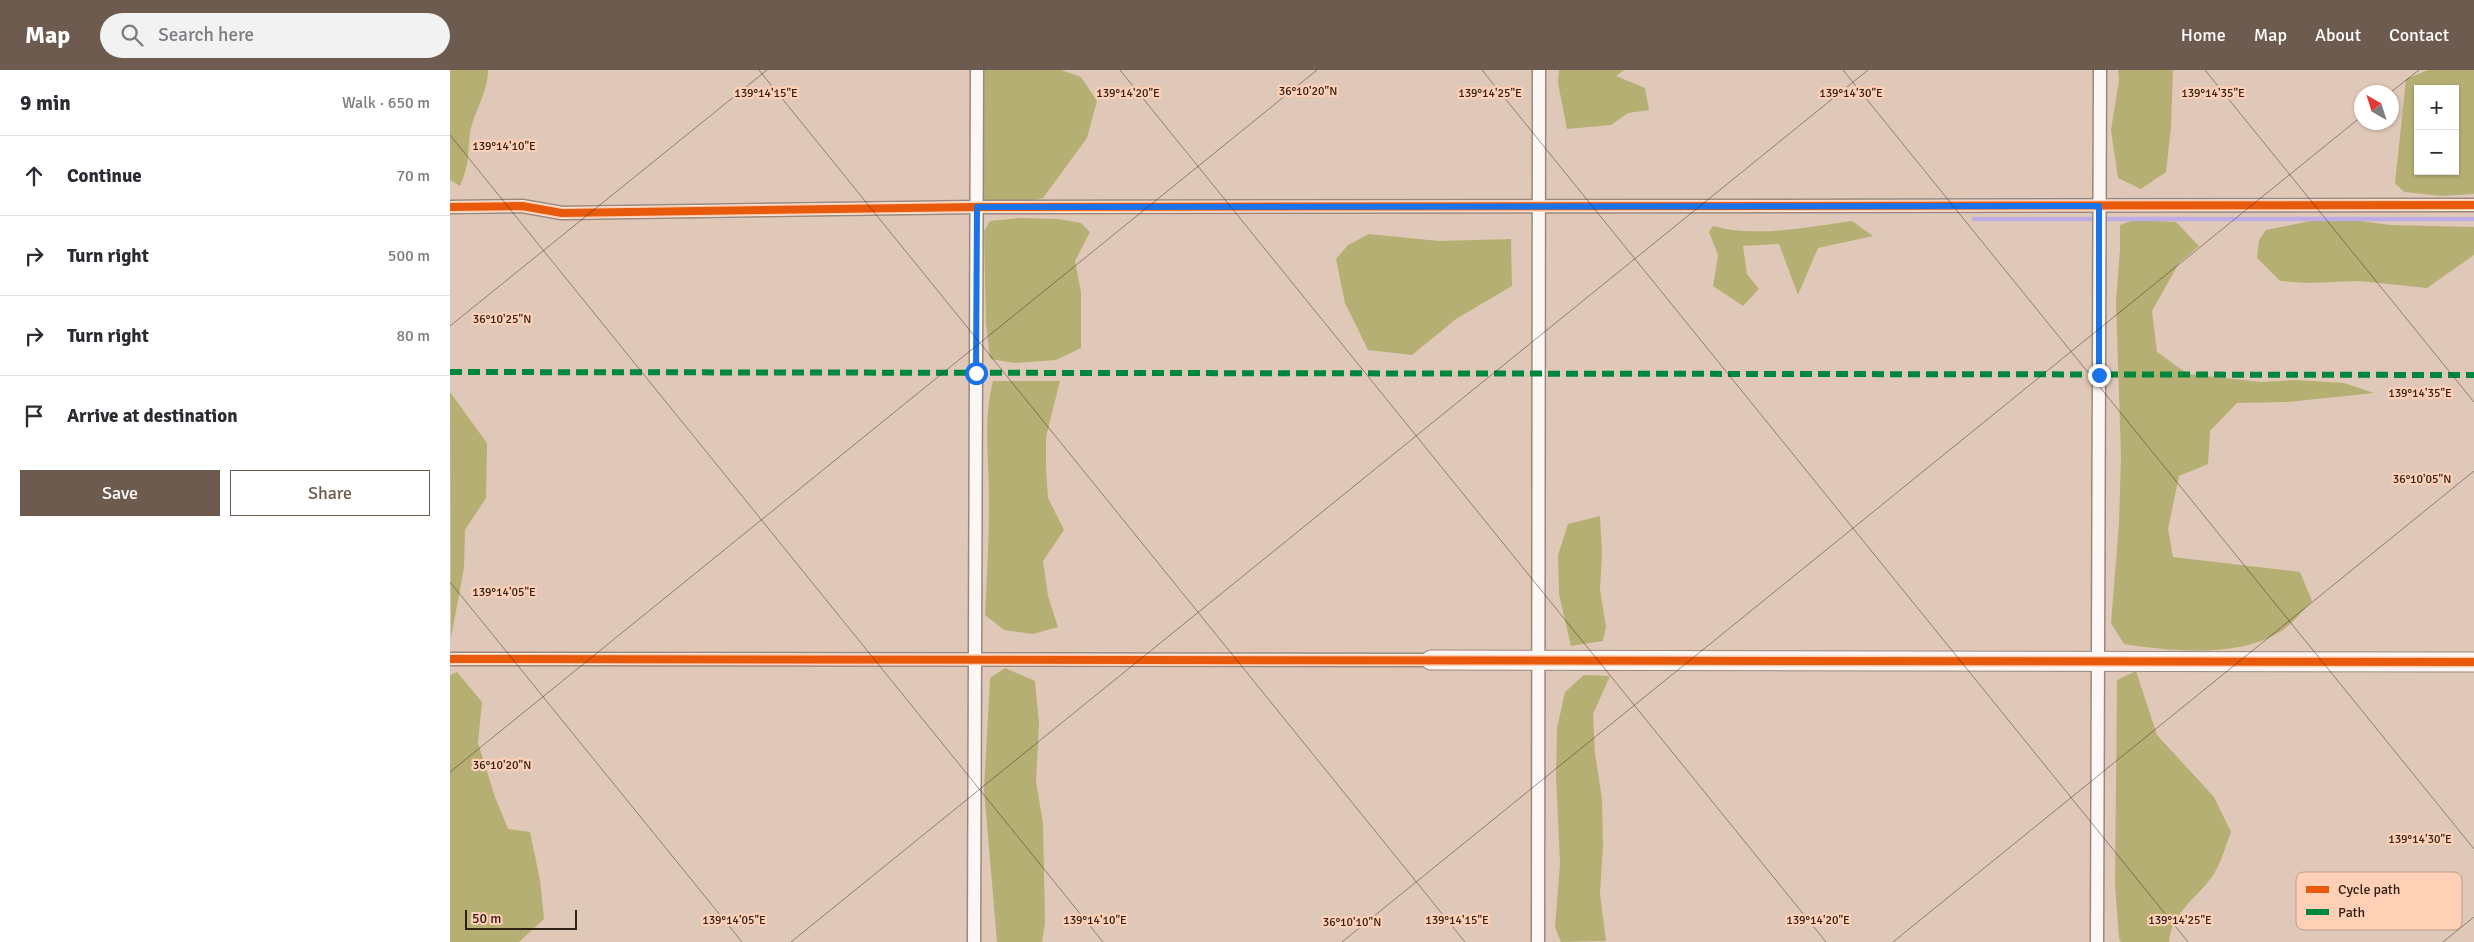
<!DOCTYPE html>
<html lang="en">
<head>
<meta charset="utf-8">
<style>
  :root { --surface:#fff; --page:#f2f2f3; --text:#2b2b33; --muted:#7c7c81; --line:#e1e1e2; --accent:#6e5b4f }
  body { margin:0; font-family:Signika,sans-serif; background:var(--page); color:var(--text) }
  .controls { position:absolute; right:15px; top:15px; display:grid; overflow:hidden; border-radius:0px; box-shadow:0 1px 4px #0004 }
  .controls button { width:45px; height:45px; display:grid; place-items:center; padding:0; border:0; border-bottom:1px solid var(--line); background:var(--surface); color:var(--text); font:25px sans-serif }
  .compass { position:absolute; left:1904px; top:15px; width:45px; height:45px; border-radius:50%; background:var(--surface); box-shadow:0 1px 4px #0004; rotate:321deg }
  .scale { position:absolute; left:15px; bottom:12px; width:112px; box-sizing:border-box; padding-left:5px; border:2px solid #312016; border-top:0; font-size:14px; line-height:18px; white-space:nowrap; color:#312016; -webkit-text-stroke:4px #ffd0b5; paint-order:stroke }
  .stop { position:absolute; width:15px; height:15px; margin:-11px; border:4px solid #1a73e8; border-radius:50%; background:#fff }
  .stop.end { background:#1a73e8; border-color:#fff; box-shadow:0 1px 5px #0008 }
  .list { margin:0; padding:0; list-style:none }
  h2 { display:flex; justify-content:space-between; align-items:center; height:65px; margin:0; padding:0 20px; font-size:21px }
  h2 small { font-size:16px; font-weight:400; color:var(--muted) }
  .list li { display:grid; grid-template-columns:32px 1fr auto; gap:15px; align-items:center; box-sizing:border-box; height:80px; padding:0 20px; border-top:1px solid var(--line) }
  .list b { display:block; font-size:19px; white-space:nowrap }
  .list em { font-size:16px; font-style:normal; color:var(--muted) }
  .actions { display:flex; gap:10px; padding:15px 20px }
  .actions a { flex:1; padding:11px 0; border:1px solid var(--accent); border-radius:0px; text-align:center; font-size:18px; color:var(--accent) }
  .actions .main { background:var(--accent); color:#fff }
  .icon { flex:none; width:28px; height:28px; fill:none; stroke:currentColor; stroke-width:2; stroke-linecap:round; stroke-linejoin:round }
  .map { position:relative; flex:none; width:2024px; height:872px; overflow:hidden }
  header { display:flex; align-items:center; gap:30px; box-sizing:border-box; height:70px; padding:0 25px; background:var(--accent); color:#fff }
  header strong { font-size:24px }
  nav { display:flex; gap:28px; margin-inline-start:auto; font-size:18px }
  .search { width:350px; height:45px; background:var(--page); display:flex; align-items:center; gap:12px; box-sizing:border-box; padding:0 18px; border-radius:28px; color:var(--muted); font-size:19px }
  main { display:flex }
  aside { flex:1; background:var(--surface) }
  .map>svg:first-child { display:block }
  .forest { fill:#b6af73; fill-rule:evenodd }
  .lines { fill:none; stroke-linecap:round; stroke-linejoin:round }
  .stream { stroke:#beace2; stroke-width:4.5 }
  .street-casing { stroke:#9a887c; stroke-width:15 }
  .secondary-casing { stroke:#9a887c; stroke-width:21 }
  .street { stroke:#faf7f4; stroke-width:12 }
  .secondary { stroke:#faf7f4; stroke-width:19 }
  .quiet { stroke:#00873e; stroke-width:6; stroke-dasharray:12 6; stroke-linecap:butt }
  .cycleway-casing { stroke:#ffd0b5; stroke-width:11 }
  .cycleway { stroke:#e8590c; stroke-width:8 }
  .route { stroke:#1a73e8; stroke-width:6 }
  .ticks { fill:none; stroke:#312016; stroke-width:1; stroke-opacity:0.45 }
  .key { fill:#ffd0b5; stroke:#c19b85; stroke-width:1 }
  .key-label { font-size:14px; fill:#312016 }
  .ticks-label { font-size:12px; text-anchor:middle; fill:#312016; stroke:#ffd0b5; stroke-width:4.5; stroke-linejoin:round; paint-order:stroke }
</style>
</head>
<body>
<header>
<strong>Map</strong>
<div class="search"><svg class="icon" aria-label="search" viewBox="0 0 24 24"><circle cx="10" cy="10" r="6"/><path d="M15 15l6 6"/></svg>Search here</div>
<nav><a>Home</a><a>Map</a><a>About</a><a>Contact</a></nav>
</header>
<main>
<aside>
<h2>9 min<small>Walk · 650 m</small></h2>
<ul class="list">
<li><svg class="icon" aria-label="ahead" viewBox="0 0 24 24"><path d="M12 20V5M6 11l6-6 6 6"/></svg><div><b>Continue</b></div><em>70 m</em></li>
<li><svg class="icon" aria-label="right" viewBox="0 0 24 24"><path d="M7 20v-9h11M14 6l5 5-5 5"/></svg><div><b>Turn right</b></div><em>500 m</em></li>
<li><svg class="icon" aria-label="right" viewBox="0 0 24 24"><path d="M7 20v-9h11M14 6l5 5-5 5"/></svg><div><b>Turn right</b></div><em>80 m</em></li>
<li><svg class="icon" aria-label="arrive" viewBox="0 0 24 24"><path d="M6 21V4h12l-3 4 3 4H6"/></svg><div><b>Arrive at destination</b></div></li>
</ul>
<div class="actions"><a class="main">Save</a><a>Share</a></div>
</aside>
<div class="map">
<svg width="2024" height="872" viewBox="0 0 2024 872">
  <rect width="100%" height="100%" fill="#e0c8b9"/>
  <g class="forest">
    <path d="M0,0h38c0,23 -14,41 -18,63 -3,24 0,30 -10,53l-10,-6z"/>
    <polygon points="531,0 611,0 631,7 647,31 637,68 593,128 570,134 532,132"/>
    <polygon points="1109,0 1174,0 1166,6 1195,18 1199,40 1178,43 1161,55 1117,59 1108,13"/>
    <polygon points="1668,0 1723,0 1721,57 1716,102 1691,119 1668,108 1661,60 1669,10"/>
    <path d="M1978,0h46v124l-32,2 -38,-4 -9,-9 11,-104zM1968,19h37v82h-37z"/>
    <polygon points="1881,147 1940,155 2024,157 2024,185 1977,218 1908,211 1859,213 1830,211 1807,188 1809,170 1816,160"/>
    <polygon points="570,148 608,149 631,153 640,162 625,191 631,222 631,278 606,290 565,293 540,289 536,253 534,161 540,151"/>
    <path d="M1684,150l42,2 23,24 -20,17 -27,48 5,41 31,22 73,8 36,-2 47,3 30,10 -86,9 -51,1 -27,28 -2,33 -29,12 -11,53 5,28 127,15 12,29c-8,8 -16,18 -24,25 -40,33 -116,26 -164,18l-13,-21 8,-100 2,-66 -5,-155 4,-53v-24z"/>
    <path d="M1402,151l21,15 -55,12 -20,47 -19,-51 -36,2 4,28 12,15 -16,17 -30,-20 5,-31 -9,-23 4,-6c43,12 96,1 139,-5z"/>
    <polygon points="919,164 989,171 1061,169 1062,216 1006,249 962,285 918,280 895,233 886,189 898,175"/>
    <path d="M543,311h67l-14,56v31l2,30 16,32 -21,31 5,35 10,31 -25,7 -29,-4 -19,-15c2,-38 4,-77 4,-115 0,-40 -6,-80 4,-119z"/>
    <polygon points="0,322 37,373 36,428 15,460 14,498 1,568"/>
    <polygon points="1150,446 1152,484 1150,520 1156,557 1153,571 1121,576 1109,524 1108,485 1118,454"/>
    <polygon points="555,598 585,611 589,654 586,712 593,753 595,853 592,872 547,872 534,719 540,608"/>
    <path d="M1686,601l21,64 57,62 17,35c-5,13 -9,28 -16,40 -14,24 -43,38 -46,70h-48l-2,-4 -4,-53 2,-205z"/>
    <polygon points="7,602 32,632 28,673 45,727 58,759 80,762 90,810 94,849 69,872 0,872 0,605"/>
    <polygon points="1134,605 1160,606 1143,644 1145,683 1152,729 1153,776 1150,824 1156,871 1111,872 1105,857 1110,794 1106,705 1107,658 1115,622"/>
  </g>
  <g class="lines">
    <polyline class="stream" points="1524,149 2024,149"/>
    <g class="street-casing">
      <g id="street">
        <polyline points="0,137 72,136 112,143 527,137 2024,135"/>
        <polyline points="0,589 981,590"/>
        <polyline points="524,872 527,0"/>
        <polyline points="1088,872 1089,0"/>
        <polyline points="1647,872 1650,0"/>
      </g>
    </g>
    <g class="secondary-casing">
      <polyline id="secondary" points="981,590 2024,592"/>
    </g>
    <use href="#street" class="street"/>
    <use href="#secondary" class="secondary"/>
    <polyline class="quiet" points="0,302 2024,305"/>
    <g class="cycleway-casing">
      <g id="cycleway">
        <polyline points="0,137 72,136 112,143 527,137 2024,135"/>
        <polyline points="0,589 2024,592"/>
      </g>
    </g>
    <use href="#cycleway" class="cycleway"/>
  </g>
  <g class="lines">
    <polyline class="route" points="526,303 527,137 1649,136 1649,305"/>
  </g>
  <path class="ticks" d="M309,0l706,872M670,0l706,872M1032,0l706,872M1393,0l631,779M1755,0l269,332M1941,22l28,-22M0,65l653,807M0,256l317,-256M0,512l292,360M0,702l867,-702M341,872l1077,-872M892,872l1020,-826M1443,872l581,-471M1993,872l31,-25"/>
  <rect x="1846" y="802" width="166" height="58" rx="8" class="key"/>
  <rect x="1856" y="816" width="23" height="7" fill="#e8590c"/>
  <rect x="1856" y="839" width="23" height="6" fill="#00873e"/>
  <g class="key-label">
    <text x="1888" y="824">Cycle path</text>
    <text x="1888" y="847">Path</text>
  </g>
  <g class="ticks-label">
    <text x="858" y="25">36°10'20"N</text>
    <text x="316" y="27">139°14'15"E</text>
    <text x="678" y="27">139°14'20"E</text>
    <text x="1040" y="27">139°14'25"E</text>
    <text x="1401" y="27">139°14'30"E</text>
    <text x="1763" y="27">139°14'35"E</text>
    <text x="54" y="80">139°14'10"E</text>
    <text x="52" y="253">36°10'25"N</text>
    <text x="1970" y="327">139°14'35"E</text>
    <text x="1972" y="413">36°10'05"N</text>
    <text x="54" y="526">139°14'05"E</text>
    <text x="52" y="699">36°10'20"N</text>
    <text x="1970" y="773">139°14'30"E</text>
    <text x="284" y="854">139°14'05"E</text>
    <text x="645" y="854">139°14'10"E</text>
    <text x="1007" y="854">139°14'15"E</text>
    <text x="1368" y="854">139°14'20"E</text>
    <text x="1730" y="854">139°14'25"E</text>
    <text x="902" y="856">36°10'10"N</text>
  </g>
</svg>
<div class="controls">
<button>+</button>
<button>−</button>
</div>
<svg class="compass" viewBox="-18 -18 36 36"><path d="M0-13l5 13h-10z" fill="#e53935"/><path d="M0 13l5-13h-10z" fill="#7c7c81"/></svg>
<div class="scale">50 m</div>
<div class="stop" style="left:526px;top:303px"></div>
<div class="stop end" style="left:1649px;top:305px"></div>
</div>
</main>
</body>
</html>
